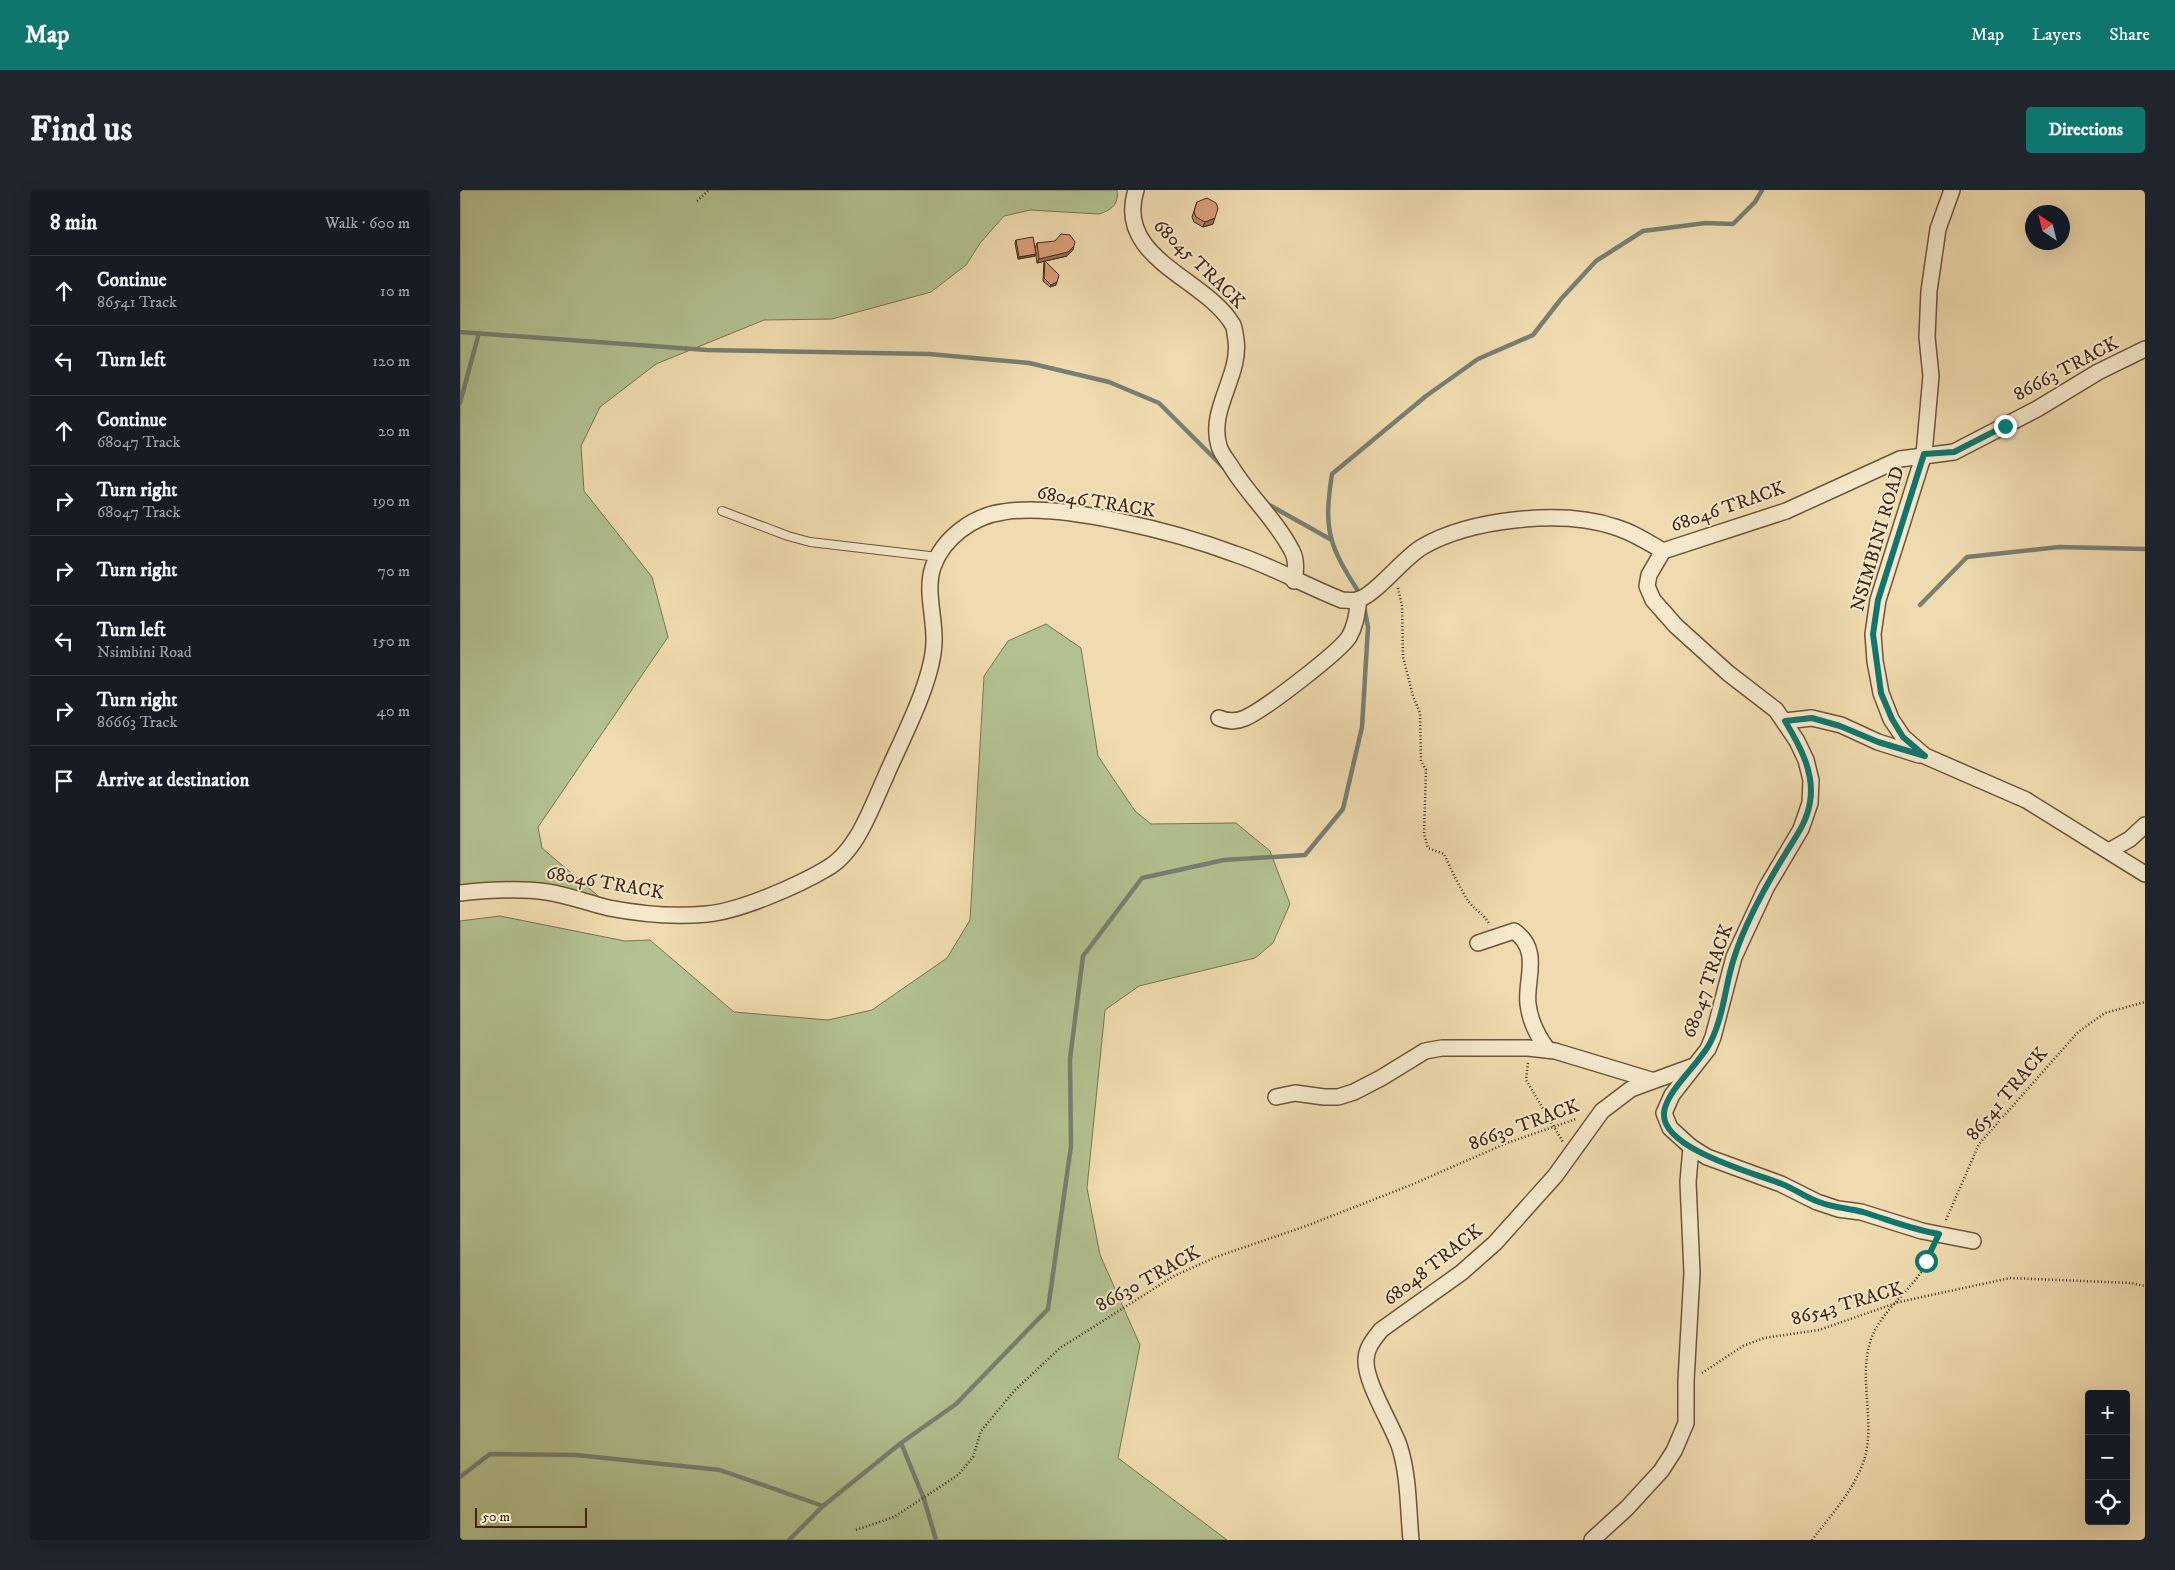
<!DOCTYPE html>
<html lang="en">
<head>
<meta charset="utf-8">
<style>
  :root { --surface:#171b24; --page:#20242c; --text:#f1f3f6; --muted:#9ea1a6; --line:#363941; --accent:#0f766e }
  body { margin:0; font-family:"IM FELL DW Pica",serif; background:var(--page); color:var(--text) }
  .controls { position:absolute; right:15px; bottom:15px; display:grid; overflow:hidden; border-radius:5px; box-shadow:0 5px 20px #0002 }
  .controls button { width:45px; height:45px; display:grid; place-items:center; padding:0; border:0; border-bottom:1px solid var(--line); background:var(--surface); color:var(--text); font:25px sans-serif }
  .compass { position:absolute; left:1565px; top:15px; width:45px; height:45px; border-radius:50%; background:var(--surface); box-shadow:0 5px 20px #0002; rotate:325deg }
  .scale { position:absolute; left:15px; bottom:12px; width:112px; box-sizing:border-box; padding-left:5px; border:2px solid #432713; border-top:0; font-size:14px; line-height:18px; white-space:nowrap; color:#432713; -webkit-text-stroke:4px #f5e8cb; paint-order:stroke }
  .stop { position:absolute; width:15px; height:15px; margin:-11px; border:4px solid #0f766e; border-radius:50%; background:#fff }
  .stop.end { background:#0f766e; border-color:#fff; box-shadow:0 1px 5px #0008 }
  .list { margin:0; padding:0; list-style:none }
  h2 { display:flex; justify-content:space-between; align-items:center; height:65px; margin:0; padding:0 20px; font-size:21px }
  h2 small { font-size:16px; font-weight:400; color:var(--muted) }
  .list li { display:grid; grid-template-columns:32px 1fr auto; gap:15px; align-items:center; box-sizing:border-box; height:70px; padding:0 20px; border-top:1px solid var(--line) }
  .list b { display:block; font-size:19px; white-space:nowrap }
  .list p { margin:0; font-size:16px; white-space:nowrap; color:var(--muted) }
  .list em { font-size:16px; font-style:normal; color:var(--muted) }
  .icon { flex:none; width:28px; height:28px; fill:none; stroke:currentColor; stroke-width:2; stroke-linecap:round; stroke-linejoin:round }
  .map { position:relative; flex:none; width:1685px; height:1350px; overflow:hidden; border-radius:5px }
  header { display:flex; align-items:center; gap:30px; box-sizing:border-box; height:70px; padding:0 25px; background:var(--accent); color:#fff }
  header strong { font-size:24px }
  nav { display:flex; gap:28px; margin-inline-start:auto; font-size:18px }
  .intro { display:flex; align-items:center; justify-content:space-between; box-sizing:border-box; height:120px; padding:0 30px }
  h1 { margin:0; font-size:35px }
  .button { padding:12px 22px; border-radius:5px; background:var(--accent); color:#fff; font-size:18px; font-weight:700 }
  main { display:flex; gap:30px; padding:0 30px }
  aside { flex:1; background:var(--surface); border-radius:5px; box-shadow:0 5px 20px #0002 }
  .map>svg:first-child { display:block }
  .green { fill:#b3c190; stroke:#7b7452 }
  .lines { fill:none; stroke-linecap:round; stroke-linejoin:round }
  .stream { stroke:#787f73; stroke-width:4.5 }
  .service-casing { stroke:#6e543a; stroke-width:10 }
  .minor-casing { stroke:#6e543a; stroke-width:18 }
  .path { stroke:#432713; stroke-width:2.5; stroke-dasharray:1 2.5; stroke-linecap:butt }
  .service { stroke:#f5e8cb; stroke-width:8 }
  .minor { stroke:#f5e8cb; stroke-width:15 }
  .wall { fill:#bb8767; stroke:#432713 }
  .shaded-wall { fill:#996e54; stroke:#432713 }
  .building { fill:#da9d78; stroke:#432713 }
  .route { stroke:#0f766e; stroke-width:6 }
  .labels { text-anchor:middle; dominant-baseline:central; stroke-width:4; stroke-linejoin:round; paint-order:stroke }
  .street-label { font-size:19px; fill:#432713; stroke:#f5e8cb }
</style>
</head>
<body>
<header>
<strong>Map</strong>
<nav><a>Map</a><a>Layers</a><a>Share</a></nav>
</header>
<div class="intro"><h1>Find us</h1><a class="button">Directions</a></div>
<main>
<aside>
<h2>8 min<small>Walk · 600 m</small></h2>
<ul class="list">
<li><svg class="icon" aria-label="ahead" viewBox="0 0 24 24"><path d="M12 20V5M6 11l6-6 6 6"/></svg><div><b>Continue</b><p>86541 Track</p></div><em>10 m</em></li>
<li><svg class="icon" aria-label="left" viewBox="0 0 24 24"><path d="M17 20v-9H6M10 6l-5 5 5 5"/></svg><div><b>Turn left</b></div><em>120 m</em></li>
<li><svg class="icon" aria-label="ahead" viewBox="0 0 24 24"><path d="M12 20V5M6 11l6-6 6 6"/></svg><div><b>Continue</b><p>68047 Track</p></div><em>20 m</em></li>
<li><svg class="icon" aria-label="right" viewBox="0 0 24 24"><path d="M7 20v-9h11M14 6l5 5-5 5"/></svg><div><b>Turn right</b><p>68047 Track</p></div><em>190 m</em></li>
<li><svg class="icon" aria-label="right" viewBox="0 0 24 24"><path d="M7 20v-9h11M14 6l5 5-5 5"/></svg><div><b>Turn right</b></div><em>70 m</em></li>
<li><svg class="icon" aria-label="left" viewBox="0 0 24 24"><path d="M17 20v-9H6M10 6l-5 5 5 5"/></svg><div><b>Turn left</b><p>Nsimbini Road</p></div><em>150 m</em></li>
<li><svg class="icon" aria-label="right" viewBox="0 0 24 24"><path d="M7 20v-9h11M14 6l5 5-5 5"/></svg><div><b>Turn right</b><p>86663 Track</p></div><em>40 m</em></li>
<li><svg class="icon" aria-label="arrive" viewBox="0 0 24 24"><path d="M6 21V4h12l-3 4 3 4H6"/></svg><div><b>Arrive at destination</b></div></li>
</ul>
</aside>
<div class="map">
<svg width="1685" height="1350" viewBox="0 0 1685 1350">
  <rect width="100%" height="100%" fill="#efdbaf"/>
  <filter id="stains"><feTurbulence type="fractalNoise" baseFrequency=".004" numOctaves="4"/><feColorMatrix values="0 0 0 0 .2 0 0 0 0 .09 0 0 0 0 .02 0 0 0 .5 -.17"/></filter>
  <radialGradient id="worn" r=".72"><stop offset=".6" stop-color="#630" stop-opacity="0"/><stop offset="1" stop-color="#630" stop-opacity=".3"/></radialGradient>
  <g class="green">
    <path d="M0,0h657c2,14 -5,20 -18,24l-69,-4 -26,6 -23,26 -15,23 -35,27 -99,27 -68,1 -108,44 -56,43 -19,39 3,45 68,86 16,60 -130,190 4,21 62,53 -144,-14z"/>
    <polygon points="586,434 621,458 638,566 675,621 691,634 776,633 810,661 830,714 813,753 795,768 679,796 645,820 627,998 640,1065 680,1155 658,1268 767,1350 0,1350 0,731 40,726 165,751 190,750 274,822 368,830 412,820 487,768 510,730 524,486 548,451"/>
  </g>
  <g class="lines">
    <g class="stream">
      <polyline points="0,142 247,160 469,164 569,173 649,192 699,213 764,278"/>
      <polyline points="0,213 19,143"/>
      <polyline points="804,312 870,349"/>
      <path d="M900,404c-31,-48 -37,-63 -28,-120l94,-78 52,-37 55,-24 28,-36 35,-38 47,-30 63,-8 27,1 22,-22 7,-12"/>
      <polyline points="1460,415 1507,367 1599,357 1685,359"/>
      <polyline points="441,1253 464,1309 476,1350"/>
      <polyline points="0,1287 30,1264 116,1265 260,1280 363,1316"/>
      <polyline points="329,1350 363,1316 441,1253 496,1214 588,1119 611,956 610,869 623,766 682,688 764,670 845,665 883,619 902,537 908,437 904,416"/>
    </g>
    <g class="service-casing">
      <polyline id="service" points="262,321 328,346 350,352 478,367"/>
    </g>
    <g class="minor-casing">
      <g id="minor">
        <path d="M676,0c-22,69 70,88 97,135 2,4 2,10 3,15 5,36 -28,69 -17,106 2,8 9,15 13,22 18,29 45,53 60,83 5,9 4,20 2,30"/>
        <polyline points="1492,0 1478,39 1469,101 1467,147 1471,186 1464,264 1418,410 1413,444 1415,471 1421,503 1431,529 1443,547 1465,566 1566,610 1685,684"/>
        <path d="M759,528c9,4 17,4 26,0 19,-8 93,-65 104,-81 7,-12 8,-24 10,-38"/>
        <polyline points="1325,531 1352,528 1381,535 1418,552 1459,565"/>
        <polyline points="1649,661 1670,649 1685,635"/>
        <path d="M0,703c28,-3 59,-5 87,-1 21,3 41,11 62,16 31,6 67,9 98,6 33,-3 90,-28 119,-45 31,-17 45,-61 59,-91 16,-38 48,-96 49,-136 1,-25 -9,-51 -1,-75 10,-29 40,-51 70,-55 58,-10 176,21 232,42 37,12 71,32 107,46 5,0 10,1 15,0 18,-4 45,-41 65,-53 48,-28 140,-38 193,-20 17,5 33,15 48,24l123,-40 114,-52 54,-7 83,-43 61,-37 47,-23"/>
        <path d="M1018,753l36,-12c28,19 11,49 14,73 2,17 10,33 20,46"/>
        <polyline points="816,907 835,903 864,907 878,907 894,902 921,888 965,861 982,858 1068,858 1095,861 1191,890"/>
        <polyline points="1231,957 1247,967 1321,994 1357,1012 1378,1019 1401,1022 1462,1041 1513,1051"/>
        <path d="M951,1350c-3,-31 -2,-65 -12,-95 -8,-22 -34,-63 -33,-85 0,-12 8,-21 15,-30l80,-57 34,-30 60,-67 47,-65 29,-22 60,-22"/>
        <polyline points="1132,1350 1167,1318 1201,1281 1214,1261 1226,1233 1226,1191 1232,1083 1228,992 1231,957 1210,938 1204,923 1212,905 1248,859 1253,847 1274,767 1306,698 1341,639 1350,613 1351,590 1346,570 1337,551 1316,520 1268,483 1216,436 1193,410 1187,396 1189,385 1203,361"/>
      </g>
    </g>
    <g class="path">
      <polyline points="237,11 249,0"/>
      <path d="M938,398l4,18 1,51 10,39 7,17 1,48 5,9 -2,64 4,14 16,6c7,15 16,35 25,48 7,9 14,11 21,23"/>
      <polyline points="1068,873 1066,890 1103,952"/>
      <polyline points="1486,1030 1519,954 1618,842 1645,823 1685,812"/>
      <polyline points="1242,1183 1283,1156 1304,1148 1359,1140 1439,1112 1550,1088 1671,1093 1685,1096"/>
      <polyline points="396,1340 434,1327 498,1285 513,1267 521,1241 554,1201 600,1158 714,1086 756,1067 846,1036 951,995 1047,953 1116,929"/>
      <path d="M1352,1350c19,-25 44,-52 53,-83 10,-38 -7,-79 6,-118 9,-25 33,-43 48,-64 6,-8 9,-18 14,-27"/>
    </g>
    <use href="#service" class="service"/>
    <use href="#minor" class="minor"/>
  </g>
  <g class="wall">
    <polygon points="737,12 753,34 743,37 734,32 732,27"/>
    <polygon points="556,50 576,64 575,66 558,69 555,53"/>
    <polygon points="577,53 613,60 607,66 585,71 596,95 590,97 583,91 584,71 577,73 575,58"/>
  </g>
  <g class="shaded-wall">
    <polygon points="755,28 753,34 743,37 745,32"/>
    <polygon points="614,56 613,60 607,66 577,73 579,69"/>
    <polygon points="576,64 575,66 558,69 559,67"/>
    <polygon points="597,92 596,95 590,97 591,95"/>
  </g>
  <g class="building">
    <polygon points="747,8 756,13 758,18 755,28 745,32 736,27 734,22 737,12"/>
    <polygon points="601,44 610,45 615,52 614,56 608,62 579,69 577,53 595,51"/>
    <polygon points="573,47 576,64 559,67 556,50"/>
    <polygon points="585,71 599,85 597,92 591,95 584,88"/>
  </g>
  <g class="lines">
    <path class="route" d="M1466,1071l13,-27c-26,-4 -50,-14 -76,-22 -15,-4 -29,-4 -44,-10 -13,-4 -24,-13 -37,-18 -25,-10 -121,-35 -118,-71 2,-23 37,-50 47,-72 13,-26 14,-56 23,-83 11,-35 31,-71 50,-102 10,-17 23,-33 26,-54 5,-29 -10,-56 -25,-81l27,-3 28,8 38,16 47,14 -22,-19 -11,-18 -11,-26 -8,-59 5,-34 46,-146 30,-2 51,-26"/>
  </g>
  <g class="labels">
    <g class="street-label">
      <text transform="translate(739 74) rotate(44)">68045 TRACK</text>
      <text transform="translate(1606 179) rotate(-28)">86663 TRACK</text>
      <text transform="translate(636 312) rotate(9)">68046 TRACK</text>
      <text transform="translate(1268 317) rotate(-19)">68046 TRACK</text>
      <text transform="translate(1418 349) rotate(-74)">NSIMBINI ROAD</text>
      <text transform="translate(145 693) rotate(10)">68046 TRACK</text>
      <text transform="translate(1248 791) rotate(-71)">68047 TRACK</text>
      <text transform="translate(1547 904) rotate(-50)">86541 TRACK</text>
      <text transform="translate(1064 935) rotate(-20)">86630 TRACK</text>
      <text transform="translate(973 1075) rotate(-38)">68048 TRACK</text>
      <text transform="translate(688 1089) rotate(-29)">86630 TRACK</text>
      <text transform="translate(1387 1114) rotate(-16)">86543 TRACK</text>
    </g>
  </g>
  <rect width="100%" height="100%" filter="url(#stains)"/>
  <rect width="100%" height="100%" fill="url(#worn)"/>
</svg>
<div class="controls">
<button>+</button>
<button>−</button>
<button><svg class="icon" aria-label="locate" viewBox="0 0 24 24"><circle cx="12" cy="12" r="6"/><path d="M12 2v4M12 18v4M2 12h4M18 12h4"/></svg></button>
</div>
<svg class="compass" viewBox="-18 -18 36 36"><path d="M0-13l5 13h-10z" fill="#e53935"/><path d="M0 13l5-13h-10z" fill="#9ea1a6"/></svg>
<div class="scale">50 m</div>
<div class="stop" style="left:1466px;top:1071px"></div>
<div class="stop end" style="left:1545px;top:236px"></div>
</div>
</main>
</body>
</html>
